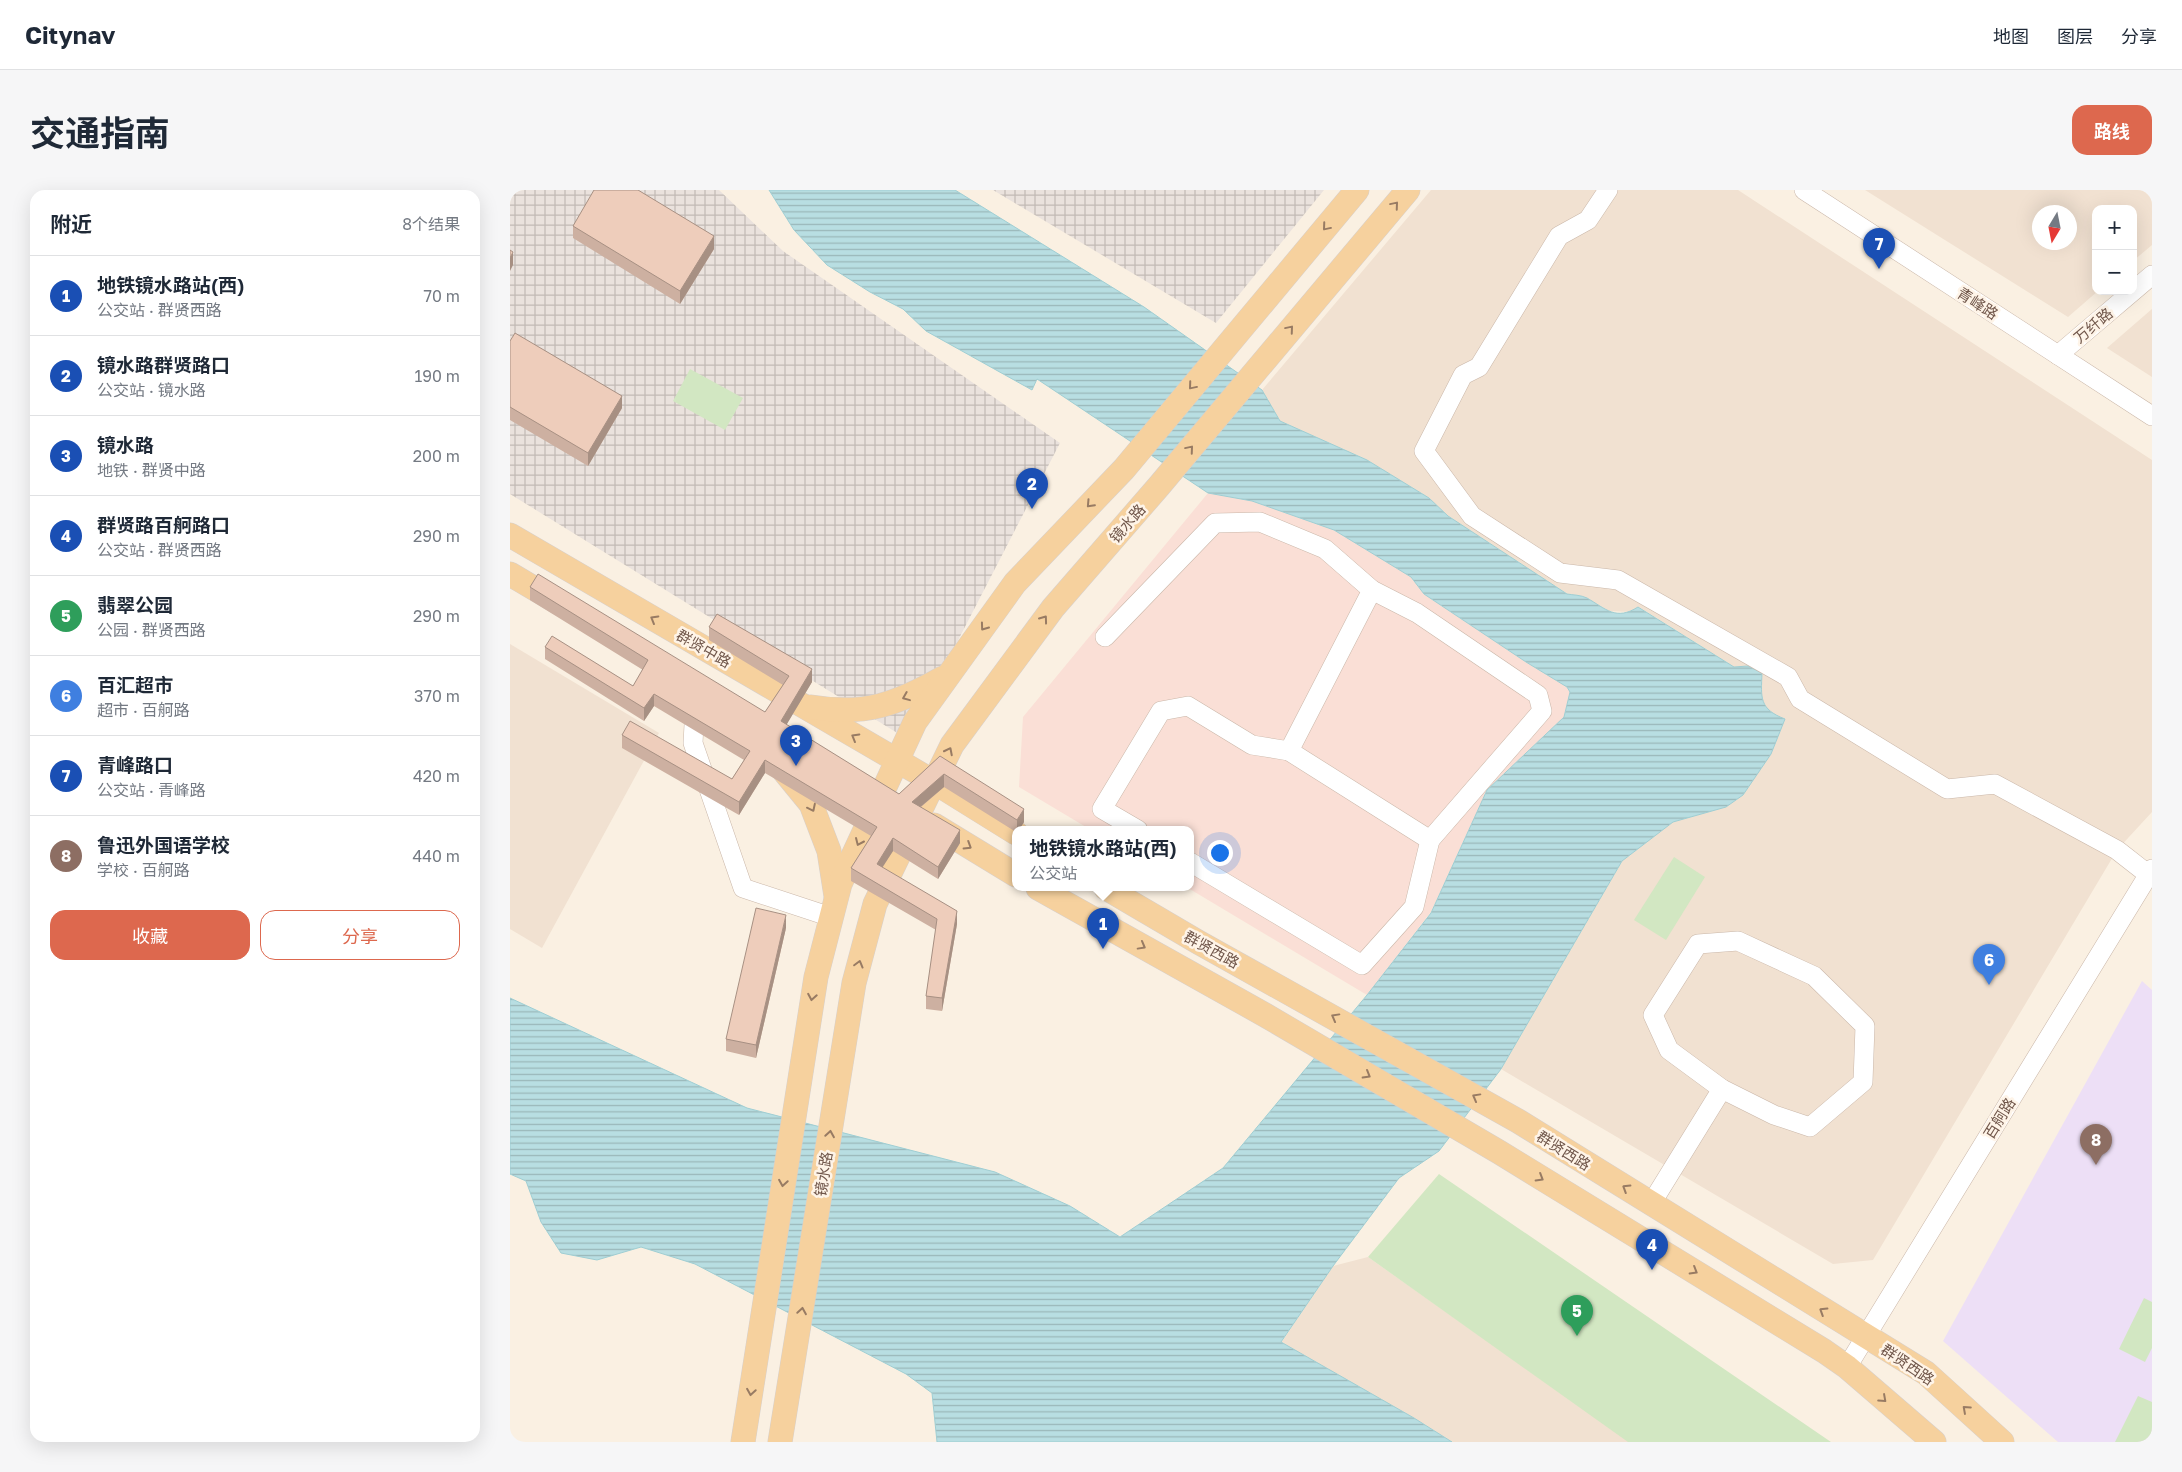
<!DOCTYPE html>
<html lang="zh">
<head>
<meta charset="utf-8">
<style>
  :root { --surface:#fff; --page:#f6f6f7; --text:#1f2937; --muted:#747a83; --line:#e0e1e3; --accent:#dd684e }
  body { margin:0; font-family:"Golos Text","Noto Sans SC",sans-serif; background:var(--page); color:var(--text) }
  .controls { position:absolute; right:15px; top:15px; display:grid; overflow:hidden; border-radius:10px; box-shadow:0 5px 20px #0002 }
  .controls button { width:45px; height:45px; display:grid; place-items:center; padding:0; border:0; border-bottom:1px solid var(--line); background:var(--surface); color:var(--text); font:25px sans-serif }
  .compass { position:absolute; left:1522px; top:15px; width:45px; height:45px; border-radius:50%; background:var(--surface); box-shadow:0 5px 20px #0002; rotate:190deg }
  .you { position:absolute; left:709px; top:662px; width:18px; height:18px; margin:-12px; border:4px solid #fff; border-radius:50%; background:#1a73e8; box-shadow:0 0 0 8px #1a73e833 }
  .badge { display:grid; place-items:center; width:32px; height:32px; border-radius:50%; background:var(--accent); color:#fff; font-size:16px; font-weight:700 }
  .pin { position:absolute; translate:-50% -41px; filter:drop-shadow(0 1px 2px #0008) }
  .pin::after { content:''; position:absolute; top:26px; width:18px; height:15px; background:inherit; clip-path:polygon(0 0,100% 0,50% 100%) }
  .popup { position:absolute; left:502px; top:636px; width:182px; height:65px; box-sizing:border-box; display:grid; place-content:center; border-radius:10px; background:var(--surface); filter:drop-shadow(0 1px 4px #0005); font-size:16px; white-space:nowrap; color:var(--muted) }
  .popup b { font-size:19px; color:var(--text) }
  .popup::after { content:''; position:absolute; left:50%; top:100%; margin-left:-10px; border:10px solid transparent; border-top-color:var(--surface) }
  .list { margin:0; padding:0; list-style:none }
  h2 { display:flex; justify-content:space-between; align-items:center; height:65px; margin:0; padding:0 20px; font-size:21px }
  h2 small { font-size:16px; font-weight:400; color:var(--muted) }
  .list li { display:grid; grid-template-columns:32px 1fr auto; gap:15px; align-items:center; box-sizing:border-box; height:80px; padding:0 20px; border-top:1px solid var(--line) }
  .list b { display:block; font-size:19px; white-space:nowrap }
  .list p { margin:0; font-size:16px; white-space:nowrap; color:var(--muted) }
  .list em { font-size:16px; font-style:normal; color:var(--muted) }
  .actions { display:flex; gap:10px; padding:15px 20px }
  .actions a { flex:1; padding:11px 0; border:1px solid var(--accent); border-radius:15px; text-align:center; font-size:18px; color:var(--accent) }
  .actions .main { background:var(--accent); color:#fff }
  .map { position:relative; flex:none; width:1642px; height:1252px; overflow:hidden; border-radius:15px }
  header { display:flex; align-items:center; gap:30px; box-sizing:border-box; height:70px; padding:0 25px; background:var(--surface); border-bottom:1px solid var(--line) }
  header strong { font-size:24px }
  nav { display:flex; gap:28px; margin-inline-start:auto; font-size:18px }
  .intro { display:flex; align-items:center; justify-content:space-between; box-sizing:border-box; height:120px; padding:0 30px }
  h1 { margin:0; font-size:35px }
  .button { padding:12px 22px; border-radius:15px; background:var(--accent); color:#fff; font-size:18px; font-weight:700 }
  main { display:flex; gap:30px; padding:0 30px }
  aside { flex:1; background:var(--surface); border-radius:15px; box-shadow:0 5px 20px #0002 }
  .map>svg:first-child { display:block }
  .residential { fill:#f1e1d1; fill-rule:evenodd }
  .commercial { fill:#fadfd6 }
  .industrial { fill:url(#industrial-grid) }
  .education { fill:#eddff6 }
  .green { fill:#d2e7c2 }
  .water { fill:url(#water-rules); stroke:#9fced3 }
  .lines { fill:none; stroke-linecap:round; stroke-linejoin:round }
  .minor-casing { stroke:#cab7a9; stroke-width:20 }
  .major-casing { stroke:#d7d0cc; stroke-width:25 }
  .minor { stroke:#fff; stroke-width:19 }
  .major { stroke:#f6d19e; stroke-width:24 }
  .wall { fill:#cdb0a1 }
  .shaded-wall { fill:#a79083 }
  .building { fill:#eecdbb; stroke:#a79083 }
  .oneway { stroke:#987b63 }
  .labels { text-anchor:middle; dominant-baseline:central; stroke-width:5; stroke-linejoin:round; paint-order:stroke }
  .street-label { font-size:15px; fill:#70564a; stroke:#fef4e8 }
</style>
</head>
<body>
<header>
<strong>Citynav</strong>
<nav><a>地图</a><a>图层</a><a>分享</a></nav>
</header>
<div class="intro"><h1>交通指南</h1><a class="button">路线</a></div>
<main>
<aside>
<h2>附近<small>8个结果</small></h2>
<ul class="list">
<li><span class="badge" style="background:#1a4fb4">1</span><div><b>地铁镜水路站(西)</b><p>公交站 · 群贤西路</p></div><em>70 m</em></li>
<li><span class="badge" style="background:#1a4fb4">2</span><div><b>镜水路群贤路口</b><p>公交站 · 镜水路</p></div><em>190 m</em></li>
<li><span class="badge" style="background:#1a4fb4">3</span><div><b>镜水路</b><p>地铁 · 群贤中路</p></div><em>200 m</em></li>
<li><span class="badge" style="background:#1a4fb4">4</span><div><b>群贤路百舸路口</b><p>公交站 · 群贤西路</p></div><em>290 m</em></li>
<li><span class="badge" style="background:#2e9e5b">5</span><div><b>翡翠公园</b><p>公园 · 群贤西路</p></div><em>290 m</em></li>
<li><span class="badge" style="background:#3f7fe0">6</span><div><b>百汇超市</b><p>超市 · 百舸路</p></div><em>370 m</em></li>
<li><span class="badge" style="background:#1a4fb4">7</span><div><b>青峰路口</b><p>公交站 · 青峰路</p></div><em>420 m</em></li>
<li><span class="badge" style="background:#8d6e63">8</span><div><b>鲁迅外国语学校</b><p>学校 · 百舸路</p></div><em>440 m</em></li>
</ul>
<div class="actions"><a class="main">收藏</a><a>分享</a></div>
</aside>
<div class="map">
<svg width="1642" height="1252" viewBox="0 0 1642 1252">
  <defs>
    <pattern id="industrial-grid" width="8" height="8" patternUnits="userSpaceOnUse" patternTransform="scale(1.25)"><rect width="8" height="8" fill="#eae2dd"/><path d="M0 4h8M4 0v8" fill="none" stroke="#c2bab5"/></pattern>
    <pattern id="water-rules" width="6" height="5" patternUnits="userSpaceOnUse" patternTransform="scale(1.25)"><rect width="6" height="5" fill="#b8dee2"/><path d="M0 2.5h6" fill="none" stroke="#9ab7b9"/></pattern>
  </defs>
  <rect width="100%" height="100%" fill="#faf0e2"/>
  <g class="residential">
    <polygon points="921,0 1228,0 1642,270 1642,622 1607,660 1363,1070 1323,1074 991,879 1112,671 1163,632 1216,617 1233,605 1266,526 1256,517 1251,507 1252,483 1238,476 1224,477 1129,417 1120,422 1098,421 1087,417 1075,407 1057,404 938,326 919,308 857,270 770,231 752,200"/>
    <path d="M1355,0h287v55l-19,16v-52h-37v82h2l-30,26zM1560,22v30h-30v-30z"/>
    <polygon points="1642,119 1642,187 1597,158"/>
    <polygon points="0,454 149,543 32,758 0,739"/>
    <polygon points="858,1067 1120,1252 942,1252 904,1228 771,1153 823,1076"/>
  </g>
  <polygon class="commercial" points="698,303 742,311 824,340 901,387 914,404 1016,472 1057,497 1060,502 1054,527 977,600 921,722 857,805 678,698 680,698 680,640 581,640 509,597 513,527"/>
  <g class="industrial">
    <polygon points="0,0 209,0 273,61 550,253 397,549 0,304"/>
    <polygon points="483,0 814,0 706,133"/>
  </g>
  <polygon class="education" points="1632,791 1642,800 1642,1252 1548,1252 1433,1151"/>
  <g class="green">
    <polygon points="180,179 233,208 215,240 163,211"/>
    <polygon points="1164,667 1195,687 1156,750 1124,730"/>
    <polygon points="929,984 1321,1252 1118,1252 858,1067"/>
    <polygon points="1634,1108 1642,1112 1642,1158 1635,1172 1609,1159"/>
    <polygon points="1628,1206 1642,1212 1642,1243 1637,1252 1605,1252"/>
  </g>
  <path class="water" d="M259,0h186l189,117 118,83 18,31 87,39 62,38 19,18 119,78c6,1 14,1 20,4 19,11 29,23 51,9l96,60 14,-1 14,7c-1,25 -3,36 23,46l-14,35 -28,41 -17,12 -53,15 -51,39 -121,208 -62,82 -40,27 -66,88 -52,76 133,76 38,24h-515l-5,-49 -26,-19 -211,-110 -54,-17 -44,13 -36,-7 -20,-31 -15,-41 -16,-7v-176l237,110 248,64 75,34 50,31 103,-69 144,-173 64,-82 56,-123 77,-73 6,-25 -3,-5 -41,-25 -102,-68 -13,-17 -77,-47 -82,-29 -44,-8 -171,-114 -5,11 -106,-59 -23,-22 -33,-17 -43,-27 -33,-35z"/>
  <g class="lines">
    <g class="minor-casing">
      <g id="minor">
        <polyline points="1098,0 1078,30 1049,46 969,177 953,185 914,261 962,326 1050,383 1108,390 1278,487 1290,509 1437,599 1485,594 1607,660 1639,685"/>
        <polyline points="1294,0 1642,226"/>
        <polyline points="1548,165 1642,85"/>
        <polyline points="595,447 705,333 750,332 815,359 862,400 907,423 1028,505 1032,521 920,650"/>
        <polyline points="185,516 183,553 233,698 321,727"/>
        <polyline points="779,561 862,400"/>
        <polyline points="628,640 592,619 651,521 678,516 742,555 779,561 920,650 904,717 852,775 680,672"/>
        <polygon points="1228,751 1304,786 1355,836 1353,892 1300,937 1264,925 1212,899 1159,860 1143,825 1188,754"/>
        <polyline points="1141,1014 1212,899"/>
        <polyline points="1337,1177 1642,679"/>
      </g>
    </g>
    <g class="major-casing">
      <g id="major">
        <polyline points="0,345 424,592 506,643"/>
        <polyline points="0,384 49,413"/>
        <path d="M301,517c54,9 86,-3 132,-29"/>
        <polyline points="274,581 301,614 319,661 326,706"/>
        <polyline points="424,635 506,685"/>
        <polyline points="528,698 755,825 989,962 1314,1161 1337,1177 1424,1252"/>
        <polyline points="596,698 688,752 1008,931 1416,1183 1492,1252"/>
        <polyline points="233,1252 306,787 330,694 405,532 505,393 614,279 847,0"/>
        <polyline points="270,1252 344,793 365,714 442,555 543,418 649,296 898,0"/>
      </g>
    </g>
    <use href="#minor" class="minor"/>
    <use href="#major" class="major"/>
  </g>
  <g class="wall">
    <polygon points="63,36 204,59 170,114 63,48"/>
    <polygon points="0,151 112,218 78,276 0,230"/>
    <polygon points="20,397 255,522 273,495 199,450 199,437 302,492 276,535 389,604 430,566 514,632 509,640 506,640 506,642 434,597 411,617 450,653 428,689 383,661 372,677 447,734 432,821 416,819 416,806 426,740 341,691 341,678 361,646 255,583 229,625 112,558 112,545 222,589 234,570 144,516 134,531 35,469 35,457 123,496 133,480 20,410"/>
    <polygon points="276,738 246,868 216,861 216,849"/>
  </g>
  <g class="shaded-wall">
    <polygon points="204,46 204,59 170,114 170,101"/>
    <polygon points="3,62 3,75 0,81 0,68"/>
    <polygon points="112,206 112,218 78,276 78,263"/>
    <polygon points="302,479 302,492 271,544 271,531"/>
    <polygon points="144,504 144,516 134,531 134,518"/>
    <polygon points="255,570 255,583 229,625 229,612"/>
    <polygon points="434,584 434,597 402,624 402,612"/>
    <polygon points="514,619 514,632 509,640 507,640 507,630"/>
    <polygon points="450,640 450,653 428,689 428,677"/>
    <polygon points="383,648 383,661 367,686 367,674"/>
    <polygon points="447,721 447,734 432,821 432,808"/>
    <polygon points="276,725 276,738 246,868 246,855"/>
  </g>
  <g class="building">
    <polygon points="84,0 128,0 204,46 170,101 63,36"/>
    <polygon points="0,60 3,62 0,68"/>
    <polygon points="5,143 112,206 78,263 0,217 0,151"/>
    <polygon points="28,384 255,522 279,486 199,437 207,424 302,479 271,531 389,604 430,566 514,619 507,630 434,584 402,612 450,640 428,677 383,648 367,674 447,721 432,808 416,806 427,729 341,678 367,637 255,570 229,612 112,545 120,531 222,589 240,561 144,504 134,518 35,457 42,446 123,496 138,470 20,397"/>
    <polygon points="246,718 276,725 246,855 216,849"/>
  </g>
  <defs><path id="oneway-chevron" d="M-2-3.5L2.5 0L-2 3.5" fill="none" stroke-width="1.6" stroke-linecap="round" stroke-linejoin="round" transform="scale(1.25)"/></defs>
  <g class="oneway">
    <use href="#oneway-chevron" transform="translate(885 15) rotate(-50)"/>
    <use href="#oneway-chevron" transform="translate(816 37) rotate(130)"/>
    <use href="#oneway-chevron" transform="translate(780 139) rotate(-50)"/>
    <use href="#oneway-chevron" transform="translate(682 196) rotate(130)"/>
    <use href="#oneway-chevron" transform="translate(680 259) rotate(-50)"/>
    <use href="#oneway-chevron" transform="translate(580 314) rotate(133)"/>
    <use href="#oneway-chevron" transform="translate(144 429) rotate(-150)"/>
    <use href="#oneway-chevron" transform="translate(534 429) rotate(-54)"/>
    <use href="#oneway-chevron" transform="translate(474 437) rotate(126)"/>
    <use href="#oneway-chevron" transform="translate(396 507) rotate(158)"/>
    <use href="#oneway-chevron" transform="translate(345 547) rotate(-150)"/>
    <use href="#oneway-chevron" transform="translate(439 561) rotate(-63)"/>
    <use href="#oneway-chevron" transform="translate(302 618) rotate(64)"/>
    <use href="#oneway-chevron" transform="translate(349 652) rotate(114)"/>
    <use href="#oneway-chevron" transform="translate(458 656) rotate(32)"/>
    <use href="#oneway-chevron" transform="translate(632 756) rotate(29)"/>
    <use href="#oneway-chevron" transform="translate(349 774) rotate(-75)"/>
    <use href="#oneway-chevron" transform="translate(302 807) rotate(100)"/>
    <use href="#oneway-chevron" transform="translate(825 827) rotate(-151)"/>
    <use href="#oneway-chevron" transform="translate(857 885) rotate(30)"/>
    <use href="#oneway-chevron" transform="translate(966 907) rotate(-151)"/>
    <use href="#oneway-chevron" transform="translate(320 944) rotate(-81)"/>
    <use href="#oneway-chevron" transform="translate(1030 988) rotate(31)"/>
    <use href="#oneway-chevron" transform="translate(273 993) rotate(99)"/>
    <use href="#oneway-chevron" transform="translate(1116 998) rotate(-148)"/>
    <use href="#oneway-chevron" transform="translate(1184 1081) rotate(31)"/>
    <use href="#oneway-chevron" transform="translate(292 1121) rotate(-81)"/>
    <use href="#oneway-chevron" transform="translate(1313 1121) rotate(-148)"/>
    <use href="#oneway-chevron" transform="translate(241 1202) rotate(99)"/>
    <use href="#oneway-chevron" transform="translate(1373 1209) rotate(42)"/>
    <use href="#oneway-chevron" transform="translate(1456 1219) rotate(-138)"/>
  </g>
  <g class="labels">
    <g class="street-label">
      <text transform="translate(1468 113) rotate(33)">青峰路</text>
      <text transform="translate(1583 135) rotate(-40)">万纤路</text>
      <text transform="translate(617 333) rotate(-49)">镜水路</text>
      <text transform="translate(194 458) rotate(30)">群贤中路</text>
      <text transform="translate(702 759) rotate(29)">群贤西路</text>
      <text transform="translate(1489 928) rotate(-58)">百舸路</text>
      <text transform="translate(1054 960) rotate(32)">群贤西路</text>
      <text transform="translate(313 984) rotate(-81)">镜水路</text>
      <text transform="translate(1398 1174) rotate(34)">群贤西路</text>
    </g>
  </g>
</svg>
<div class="controls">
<button>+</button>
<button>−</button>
</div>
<svg class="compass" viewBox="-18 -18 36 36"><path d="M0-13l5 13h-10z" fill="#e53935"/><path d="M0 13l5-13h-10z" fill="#747a83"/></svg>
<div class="you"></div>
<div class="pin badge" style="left:593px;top:759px;background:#1a4fb4">1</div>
<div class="popup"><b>地铁镜水路站(西)</b>公交站</div>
<div class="pin badge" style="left:522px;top:319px;background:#1a4fb4">2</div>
<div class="pin badge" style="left:286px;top:576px;background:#1a4fb4">3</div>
<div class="pin badge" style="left:1142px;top:1080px;background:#1a4fb4">4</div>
<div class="pin badge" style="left:1067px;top:1146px;background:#2e9e5b">5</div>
<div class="pin badge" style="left:1479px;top:795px;background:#3f7fe0">6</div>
<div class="pin badge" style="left:1369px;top:79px;background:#1a4fb4">7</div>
<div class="pin badge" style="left:1586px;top:975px;background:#8d6e63">8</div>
</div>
</main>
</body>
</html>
